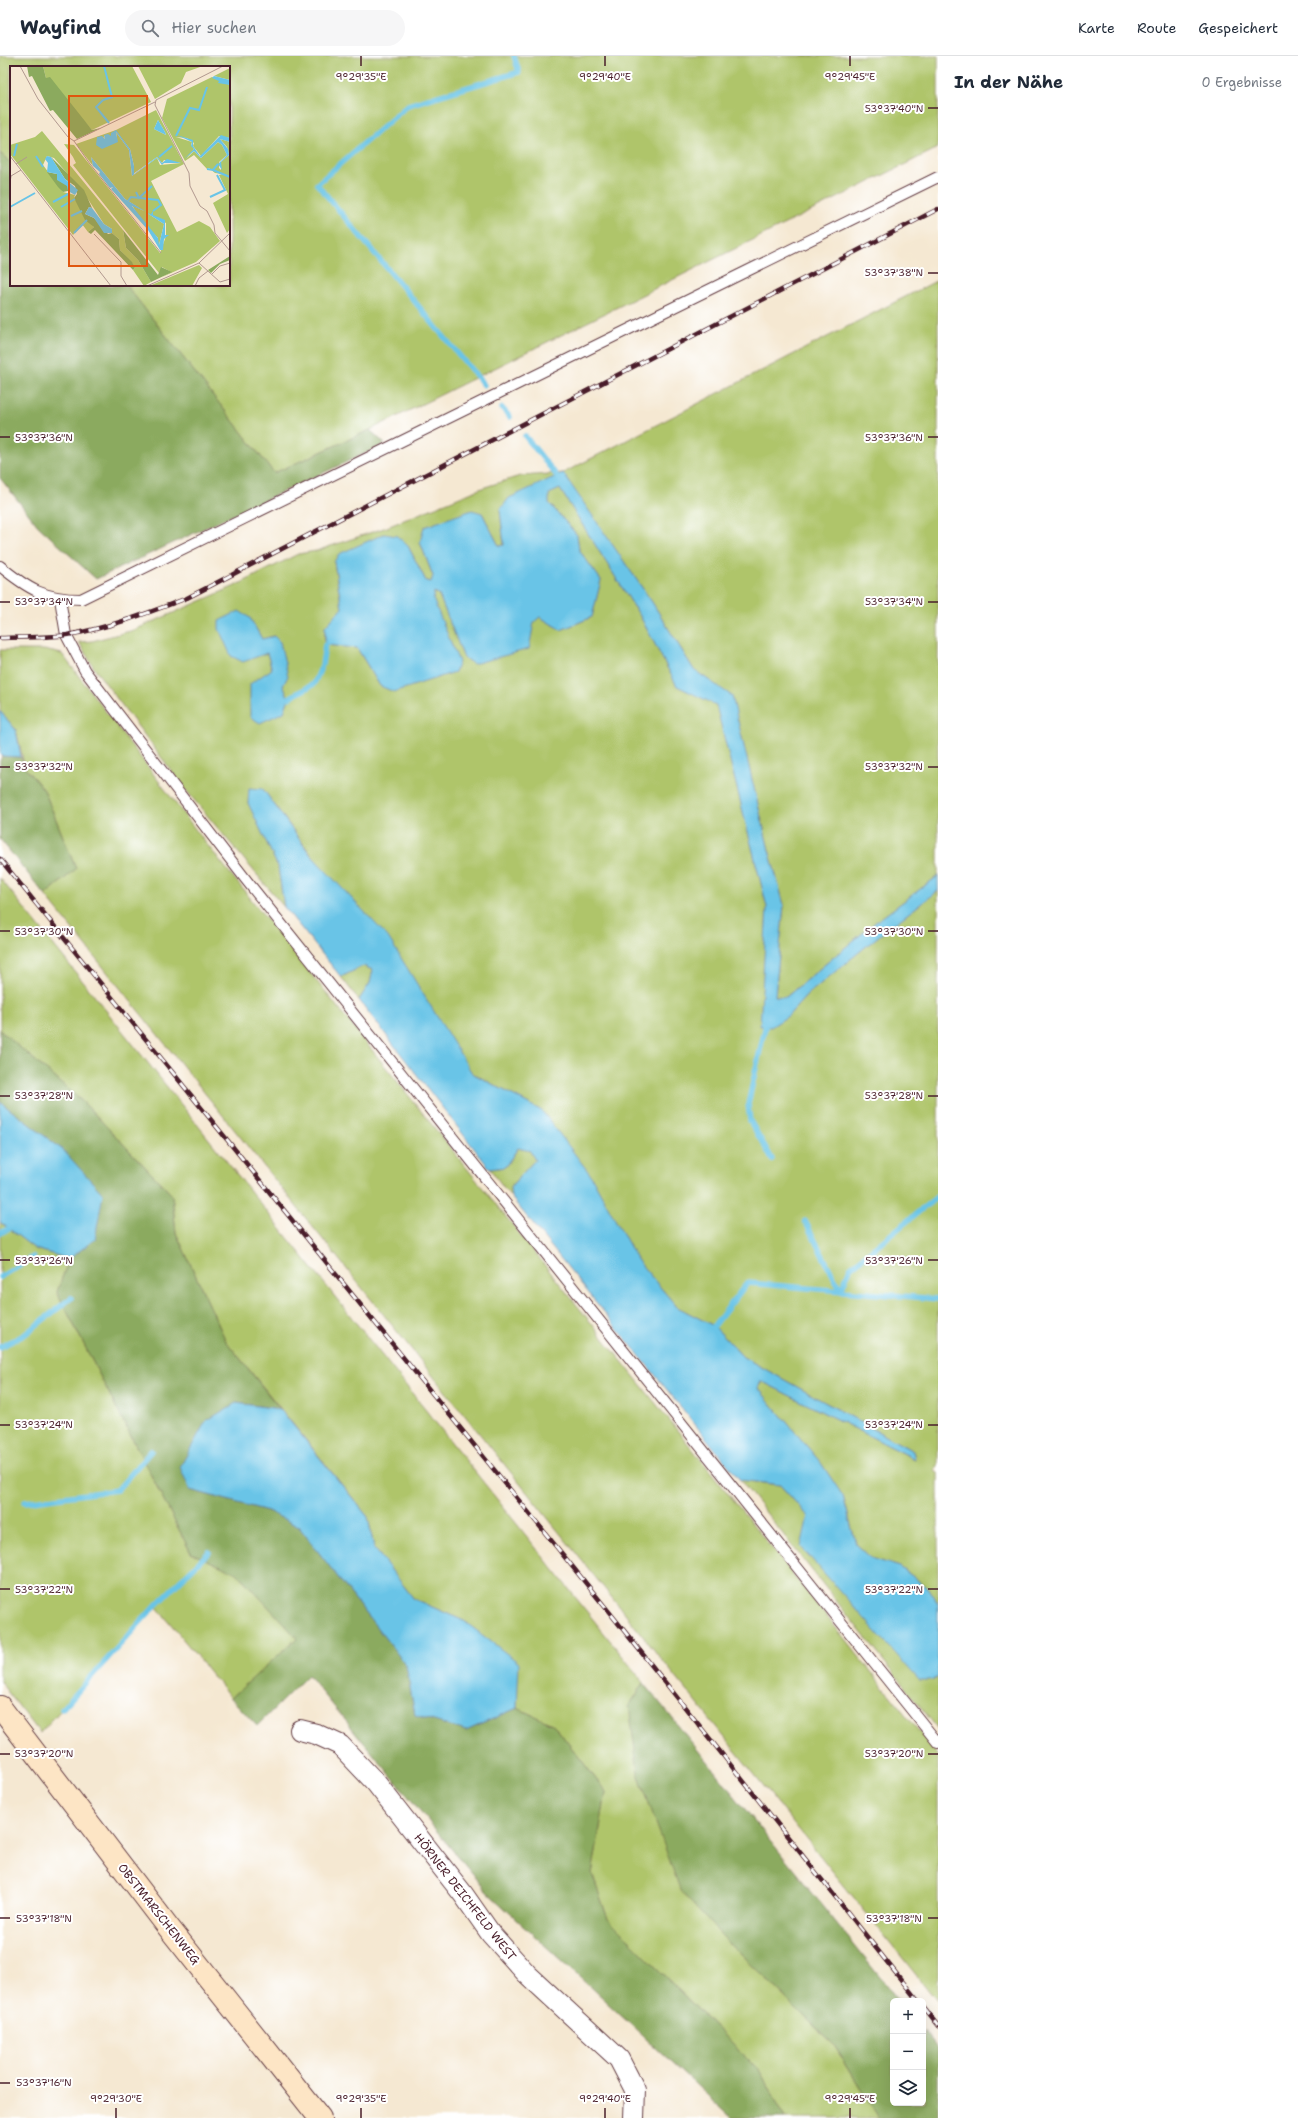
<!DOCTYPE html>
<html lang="de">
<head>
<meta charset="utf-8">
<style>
  :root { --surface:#fff; --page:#f6f6f7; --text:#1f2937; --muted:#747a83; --line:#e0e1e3 }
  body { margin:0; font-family:"Shantell Sans",sans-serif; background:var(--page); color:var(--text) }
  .controls { position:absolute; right:12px; bottom:12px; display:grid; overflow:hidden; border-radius:6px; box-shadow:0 4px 16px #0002 }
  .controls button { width:36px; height:36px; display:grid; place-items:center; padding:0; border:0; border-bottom:1px solid var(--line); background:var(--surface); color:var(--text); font:20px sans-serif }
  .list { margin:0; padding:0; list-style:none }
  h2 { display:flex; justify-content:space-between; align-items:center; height:52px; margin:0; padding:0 16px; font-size:17px }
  h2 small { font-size:13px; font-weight:400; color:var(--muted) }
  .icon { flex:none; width:22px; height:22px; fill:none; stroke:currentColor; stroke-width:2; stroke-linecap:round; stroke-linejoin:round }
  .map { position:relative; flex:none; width:938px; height:2062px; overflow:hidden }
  header { display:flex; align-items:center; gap:24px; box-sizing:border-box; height:56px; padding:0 20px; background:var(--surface); border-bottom:1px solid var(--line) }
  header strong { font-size:19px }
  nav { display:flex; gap:22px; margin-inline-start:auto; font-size:14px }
  .search { width:280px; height:36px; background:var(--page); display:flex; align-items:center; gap:10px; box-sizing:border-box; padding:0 14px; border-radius:22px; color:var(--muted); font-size:15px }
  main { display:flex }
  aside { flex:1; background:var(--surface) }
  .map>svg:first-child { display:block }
  .green { fill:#afc56a; stroke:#7c724a }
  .forest { fill:#8baa5e; stroke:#6a6444 }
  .water { fill:#69c4e7; stroke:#5a7289 }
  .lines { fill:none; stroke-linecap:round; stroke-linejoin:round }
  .stream { stroke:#69c4e7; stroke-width:5.5 }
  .service-casing { stroke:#643d44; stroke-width:12 }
  .minor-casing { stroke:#643d44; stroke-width:22 }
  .secondary-casing { stroke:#643d44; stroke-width:24 }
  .service { stroke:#fff; stroke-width:10 }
  .minor { stroke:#fff; stroke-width:20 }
  .secondary { stroke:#fde5c5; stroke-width:22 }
  .rail-casing { stroke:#4a1f2b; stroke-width:4.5 }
  .rail { stroke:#fff; stroke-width:3; stroke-dasharray:9; stroke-linecap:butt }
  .ticks { fill:none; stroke:#4a1f2b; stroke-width:1.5 }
  .labels { text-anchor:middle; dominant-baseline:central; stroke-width:4; stroke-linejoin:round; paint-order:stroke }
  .street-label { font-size:12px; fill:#4a1f2b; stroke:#fff }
  .inset-river { fill:none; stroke:#69c4e7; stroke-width:2 }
  .inset-road { fill:none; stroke:#b1988f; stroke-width:1 }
  .view { fill:#e0560e; fill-opacity:0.15; stroke:#e0560e; stroke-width:2 }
  .inset-edge { fill:none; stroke:#4a1f2b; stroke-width:2 }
  .ticks-label { font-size:10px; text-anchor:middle; fill:#4a1f2b; stroke:#fff; stroke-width:4; stroke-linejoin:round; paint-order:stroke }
</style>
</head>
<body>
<header>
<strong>Wayfind</strong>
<div class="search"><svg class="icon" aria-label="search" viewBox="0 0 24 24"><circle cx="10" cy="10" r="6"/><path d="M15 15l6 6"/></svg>Hier suchen</div>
<nav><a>Karte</a><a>Route</a><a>Gespeichert</a></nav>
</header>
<main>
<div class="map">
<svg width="938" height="2062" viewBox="0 0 938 2062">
  <rect width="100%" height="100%" fill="#fff"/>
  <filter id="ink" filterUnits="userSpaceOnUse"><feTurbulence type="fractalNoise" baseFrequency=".025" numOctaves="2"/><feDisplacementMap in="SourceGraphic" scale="8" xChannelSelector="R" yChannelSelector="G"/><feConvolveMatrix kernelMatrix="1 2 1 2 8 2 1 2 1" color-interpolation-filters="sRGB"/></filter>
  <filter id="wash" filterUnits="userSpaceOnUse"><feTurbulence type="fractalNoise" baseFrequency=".012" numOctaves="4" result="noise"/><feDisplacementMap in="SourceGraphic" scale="16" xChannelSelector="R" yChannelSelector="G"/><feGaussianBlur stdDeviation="0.9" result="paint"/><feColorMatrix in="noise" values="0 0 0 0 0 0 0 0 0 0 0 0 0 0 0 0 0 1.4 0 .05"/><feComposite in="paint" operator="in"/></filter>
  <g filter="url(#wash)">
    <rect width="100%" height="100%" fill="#f5e8d2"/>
    <g class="green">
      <polygon points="0,0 938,0 938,92 370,374 274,417 126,229 229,229 229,11 11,11 11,107 0,97"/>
      <path d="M938,224v596l-61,45 -91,76 -11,-1 9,-91 -16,-59 -36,-149 -38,-27 -42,-68 -89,-128 -63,36 4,35 -5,1 -17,-33 -62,29 13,34 -2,6 -5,-1 -18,-35 -74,16 8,46 -17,19c0,16 -2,42 -12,56 -5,6 -18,10 -25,13l-5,-10 -3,-44 -6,-6 -12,3 -12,-21 17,35 17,59 5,-14 25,-14 8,-19 3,-20 32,3 23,38 53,-87 1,-7 5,3 25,63 76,-41 21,13 31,-13 9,-37 -22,-30 -2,-15 -28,-32 -1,-9 12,-5 80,127 37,70 39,18 51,203 -6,118 27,-9 20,-22 78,-64 52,-39v576l-4,4 4,2v131l-11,-17 -27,-20 -29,-9 -15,-14 -12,-45 -23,-36 -63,-75 3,-7 154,78 -2,-8 -170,-94 -29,-31 -37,-19 -39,-46 -47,-84 -49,-66 -70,-38 -209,-284 -15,13 30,65 6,40 -99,-118 -91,-121 -15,-26 13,-1 42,-11 101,-44 63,-32 18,-3 71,-24 95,-39 38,-12 43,-3z"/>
      <polygon points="0,594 44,594 62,598 205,786 938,1699 938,1946 45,839 76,813 44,734 25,712 16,674 0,655"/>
      <polygon points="0,822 644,1627 629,1650 724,1882 834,1989 879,2062 786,2062 758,2014 608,1863 592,1818 606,1736 554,1669 517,1652 518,1607 464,1565 414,1543 374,1492 368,1461 226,1285 176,1177 172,1139 83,1046 0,974"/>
      <polygon points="363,910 373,914 370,927 359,944 341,921"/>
      <polygon points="518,1092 530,1094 535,1104 510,1131 511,1141 490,1113 505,1111"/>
      <polygon points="0,1166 35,1193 69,1203 57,1236 191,1497 237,1517 298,1582 231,1642 156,1550 40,1677 0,1626"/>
      <polygon points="740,1424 780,1429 808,1460 932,1624 938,1620 938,1673"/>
    </g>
    <g class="forest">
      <polygon points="0,97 11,107 11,229 126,229 274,417 370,374 385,388 96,523 38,470 0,422"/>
      <polygon points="2,700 21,701 25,712 44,734 76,813 45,839 0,783 0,705"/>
      <polygon points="0,974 83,1046 172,1139 176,1177 226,1285 280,1353 237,1347 190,1434 268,1455 299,1471 406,1609 415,1659 466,1675 517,1652 554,1669 606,1736 592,1818 608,1863 758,2014 786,2062 732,2062 487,1836 308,1619 257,1670 231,1642 297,1582 237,1517 191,1497 57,1236 69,1203 95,1183 63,1094 0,1046"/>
      <polygon points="644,1627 899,1945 893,1945 893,2047 923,2047 923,1975 938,1993 938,2062 879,2062 834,1989 724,1882 681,1836 638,1717 629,1650"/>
    </g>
    <g class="water">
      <polygon points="563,417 652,546 694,614 732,640 768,790 784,849 775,940 786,941 877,865 938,820 938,835 886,874 808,938 788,960 771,971 760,970 767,851 716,649 677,630 640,560 560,433 549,438 549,447 577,479 579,494 601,524 592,561 561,574 540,561 534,566 529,593 473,608 464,602 439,539 434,536 433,543 459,606 455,616 394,636 380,630 357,592 325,589 325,571 342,552 334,506 339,498 384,478 397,480 408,490 426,525 431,526 433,520 420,486 424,471 472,454 482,457 499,490 504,489 500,454 509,442"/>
      <polygon points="239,555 250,562 262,583 274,580 280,586 288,620 283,630 289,642 284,656 260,667 250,661 250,628 272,613 267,597 243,606 231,600 219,573 219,565"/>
      <polygon points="0,655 16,674 21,701 2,700 0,698"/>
      <polygon points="249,732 263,733 310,798 388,881 472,1017 542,1055 590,1118 638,1205 677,1251 714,1270 743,1301 913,1395 915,1403 761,1325 758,1332 821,1407 843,1440 856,1488 871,1502 900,1511 927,1531 938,1548 938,1620 932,1624 919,1624 801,1491 808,1460 780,1429 740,1424 511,1141 510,1131 535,1104 530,1095 518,1092 505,1111 490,1113 359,944 370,927 373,914 363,910 341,921 284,851 278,811 248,747"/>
      <polygon points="0,1046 63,1094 103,1138 95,1183 69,1203 35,1193 0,1166"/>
      <polygon points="236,1347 280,1353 368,1461 374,1492 414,1543 464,1565 519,1607 517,1652 466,1675 415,1659 406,1609 299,1471 268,1455 190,1434 180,1411 206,1365"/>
    </g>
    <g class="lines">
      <g class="stream">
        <polyline points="484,329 317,128 408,49 519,16 514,0"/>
        <polyline points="502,352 510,361"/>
        <polyline points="525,380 561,425"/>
        <polyline points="289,642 314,628 322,609 325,589"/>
        <polyline points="767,963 748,1048 750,1065 772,1103"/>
        <polyline points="805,1165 841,1235 850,1212 938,1140"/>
        <polyline points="0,1177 8,1173"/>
        <polyline points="0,1221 33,1201"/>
        <polyline points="714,1270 747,1227 938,1243"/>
        <polyline points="0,1291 24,1279 71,1242"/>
        <polyline points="25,1446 117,1434 151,1395"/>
        <polyline points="62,1653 156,1549 209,1496"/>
      </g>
    </g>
  </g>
  <g filter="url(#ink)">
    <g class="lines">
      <g class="service-casing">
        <g id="service">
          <path d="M0,510c28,23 44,33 81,33l857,-422"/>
          <polyline points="60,543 66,579 85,615 247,825 938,1687"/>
        </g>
      </g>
      <g class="minor-casing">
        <polyline id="minor" points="300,1674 316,1678 340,1689 376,1727 463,1838 491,1878 527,1918 619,2003 635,2034 634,2062"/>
      </g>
      <g class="secondary-casing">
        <polyline id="secondary" points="0,1651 169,1872 320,2062"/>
      </g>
      <use href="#service" class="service"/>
      <use href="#minor" class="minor"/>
      <use href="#secondary" class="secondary"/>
      <g class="rail-casing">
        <g id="rail">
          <path d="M0,582c22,-1 45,0 67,-3 42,-7 81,-22 120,-37l751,-389"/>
          <polyline points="0,803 614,1562 918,1945"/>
          <polyline points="923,1951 938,1970"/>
        </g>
      </g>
      <use href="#rail" class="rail"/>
    </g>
  </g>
  <path class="ticks" d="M361,0v10M605,0v10M850,0v10M928,52h10M928,217h10M0,381h10M928,381h10M0,546h10M928,546h10M0,711h10M928,711h10M0,875h10M928,875h10M0,1040h10M928,1040h10M0,1204h10M928,1204h10M0,1369h10M928,1369h10M0,1533h10M928,1533h10M0,1698h10M928,1698h10M0,1862h10M928,1862h10M0,2027h10M116,2052v10M361,2052v10M605,2052v10M850,2052v10"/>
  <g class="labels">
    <g class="street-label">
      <text transform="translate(465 1841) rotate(52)">HÖRNER DEICHFELD WEST</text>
      <text transform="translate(159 1858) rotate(52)">OBSTMARSCHENWEG</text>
    </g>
  </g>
  <g transform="translate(10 10)">
    <rect width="220" height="220" fill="#f5e8d2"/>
    <path d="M33,0h89l19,36 -59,28 -46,-52zM128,0h65l-17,6 -5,11 -26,16zM220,2v12l-16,-4zM202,11l18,8v53l-11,-2 -18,20 -8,-10 1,-3 -7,-5 -11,-1 16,5 -1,3 3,4 -8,10 8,-8 7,7 17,-16 4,3 5,10 -8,7v6l2,2v-8l8,-7 -2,-8 -7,-8 10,3v87l-3,4 -14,-30 15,-9 -9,-19 4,-1 -8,-1 -6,-5 -2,1 -13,-14 -9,6 -23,-43 5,-19zM146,44l28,54 -33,17 26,51 22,-11 11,6 10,14 -24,21 -34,15 9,-5 -9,-5 -3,6 -86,-108 3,-2 -3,-6 -9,-13 10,1 86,108 6,-17v-13l-19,-10 17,11 -5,21 -3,-4 2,-3 -18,-19 -8,-14 12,6 -19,-12 -34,-42 2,9 -17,-22 40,-14zM148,54l7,12 1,3 -12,-6zM106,65l14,18 4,17 -1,8 24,-17 5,6 2,-3 17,3 -21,2 -3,-7 -25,18 -3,-26 -13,-18 1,5 -4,6 -8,-2 -4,7 -3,-6 -1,-4 6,-1 2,2 -1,-3h7v-2zM32,65l81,99 3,18 12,12 13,22 -7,4 -11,-16 2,-2 -3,-5 -12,-13 -1,-11 -7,-6v-4l-8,-5 -20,-31 -30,-35 -7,-2 -4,9 20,27 12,3 -1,3 20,29 -6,5 -6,-8 -9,11 -63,-81v-9l25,-8zM189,199l3,3 -10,18h-43z" fill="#afc56a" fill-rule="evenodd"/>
    <path d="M17,0h16l3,12 4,-1 42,53 9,-2 -24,11 -24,-29 -3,1 -18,-35 -3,1zM41,91l33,33 8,18 -3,-1 -4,7 9,4 14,16 4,-1 7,6 1,11 12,12 3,6 -2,2 -38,-40 -4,4 -3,-2 6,-5 -9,-7 -11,-22 3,-4 -2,-8 -10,-7zM37,106l10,2 11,12v5l-5,1 -5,-5zM113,164l35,45 3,-8 11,5 -21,10 -13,-22 -12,-12zM220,190v4l-10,4 -9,9 -3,-3z" fill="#8baa5e"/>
    <path d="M204,10l16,4v5l-12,-2 1,-2 -7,-3zM148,54l7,12 1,3 -12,-6zM106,64l14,19 4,17v8l23,-17 5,6 5,-4 14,4h-17l-2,2 -5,-7 -25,18 -3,-26 -13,-18 2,10 -16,7 -6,-4 1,-8 5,-1 3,3 -1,-4 4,-1 3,2v-3zM167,69l16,5v6l7,10 21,-21 9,3v4l-10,-3 8,10 1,6 -8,7 1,8 -4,-6 9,-9 -5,-10 -4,-3 -17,16 -7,-7 -10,8 10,-10 -3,-3 1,-4zM37,90l4,1 14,22 13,11 -3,5 -7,-4 -1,-5 -10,-6v-6l-10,-2 1,-9 -3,-4zM81,91l34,42 20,12 -13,-5 26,32 1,7 5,-21 -17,-11 4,1 2,-3v4l12,5v15h4l-5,4 -1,11h-3l-12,-20 -37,-41 2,-2 -3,1 -11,-14 1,-2 -7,-6zM79,141l3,1 12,16 8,5v4h-8l-10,-15 -9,-4z" fill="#69c4e7"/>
    <path class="inset-river" d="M94,0l8,31 -9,3 -7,7 13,16M166,70l14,-28 9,2 8,-23M4,90l3,-12M26,90l7,11M149,91l13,-11M197,103l6,1 5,-6M203,104l17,7M126,126l3,6 13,-12M200,131l15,-7 -8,-15M118,135l3,-4 27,3 3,5 -8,6M43,136l17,-9M0,141l25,-14M51,141l14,-8M61,150l11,-5M64,167l13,-13"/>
    <path class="inset-road" d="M10,0l18,33 30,38 6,4 81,-39M213,0l-67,34 -1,5 34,68 1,13 10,20 7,5 7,14 1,8 15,18M64,75l16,23 71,89M0,90l101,130M6,98l11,-7M0,117l1,-7 10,-6M84,168l27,28v14l6,10M189,197l21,19 10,-3M202,208l8,-8 10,-3M137,220l52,-23 31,-30M185,220l4,-8 9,-7"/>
    <path class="view" d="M59,30h78v170h-78z"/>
    <rect width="220" height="220" class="inset-edge"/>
  </g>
  <g class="ticks-label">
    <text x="361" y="24">9°29'35"E</text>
    <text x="605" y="24">9°29'40"E</text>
    <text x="850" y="24">9°29'45"E</text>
    <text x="894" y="56">53°37'40"N</text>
    <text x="894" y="220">53°37'38"N</text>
    <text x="44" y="385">53°37'36"N</text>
    <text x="894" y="385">53°37'36"N</text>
    <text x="44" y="549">53°37'34"N</text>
    <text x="894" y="549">53°37'34"N</text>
    <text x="44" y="714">53°37'32"N</text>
    <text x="894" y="714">53°37'32"N</text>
    <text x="44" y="879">53°37'30"N</text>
    <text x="894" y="879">53°37'30"N</text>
    <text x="44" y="1043">53°37'28"N</text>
    <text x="894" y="1043">53°37'28"N</text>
    <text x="44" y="1208">53°37'26"N</text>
    <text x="894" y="1208">53°37'26"N</text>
    <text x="44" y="1372">53°37'24"N</text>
    <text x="894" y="1372">53°37'24"N</text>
    <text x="44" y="1537">53°37'22"N</text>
    <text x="894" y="1537">53°37'22"N</text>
    <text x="44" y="1701">53°37'20"N</text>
    <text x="894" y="1701">53°37'20"N</text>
    <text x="44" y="1866">53°37'18"N</text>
    <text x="894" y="1866">53°37'18"N</text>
    <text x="44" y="2030">53°37'16"N</text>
    <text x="116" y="2046">9°29'30"E</text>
    <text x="361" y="2046">9°29'35"E</text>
    <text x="605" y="2046">9°29'40"E</text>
    <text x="850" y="2046">9°29'45"E</text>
  </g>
</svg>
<div class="controls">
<button>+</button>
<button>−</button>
<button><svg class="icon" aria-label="layers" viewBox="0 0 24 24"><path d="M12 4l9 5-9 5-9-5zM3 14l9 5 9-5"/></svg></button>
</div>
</div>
<aside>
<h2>In der Nähe<small>0 Ergebnisse</small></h2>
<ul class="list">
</ul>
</aside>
</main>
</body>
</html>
